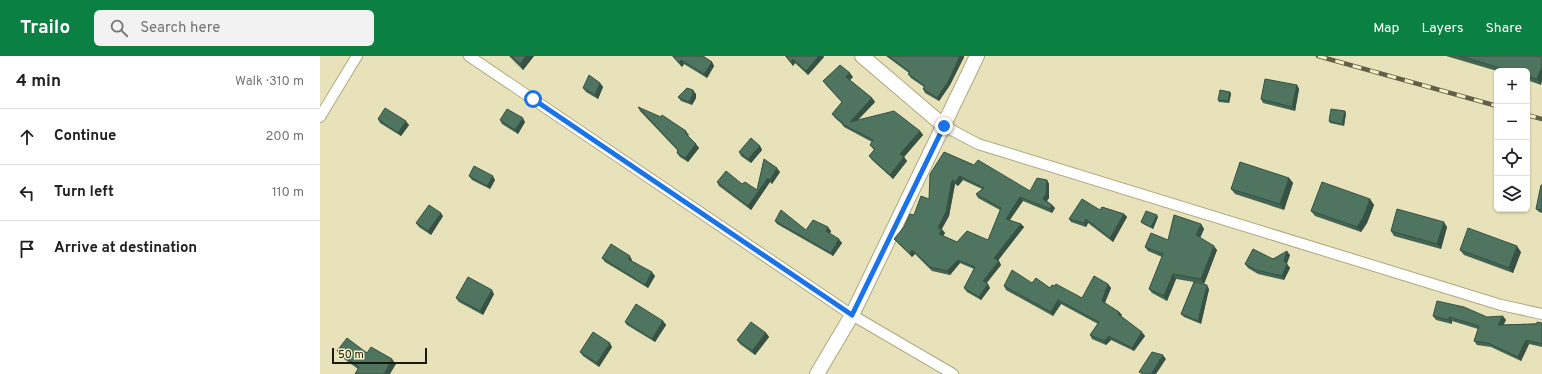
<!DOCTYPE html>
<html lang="en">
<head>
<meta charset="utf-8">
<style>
  :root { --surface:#fff; --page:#f2f2f2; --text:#202124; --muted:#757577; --line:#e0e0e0; --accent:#0b8043 }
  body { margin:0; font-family:Overpass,sans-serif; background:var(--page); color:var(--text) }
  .controls { position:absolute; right:12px; top:12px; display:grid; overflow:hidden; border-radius:6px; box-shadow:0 1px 3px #0004 }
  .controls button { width:36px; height:36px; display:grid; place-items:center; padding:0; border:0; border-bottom:1px solid var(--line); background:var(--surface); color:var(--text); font:20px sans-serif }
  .scale { position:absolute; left:12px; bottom:10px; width:95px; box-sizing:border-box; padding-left:4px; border:2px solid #1a1809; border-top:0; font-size:11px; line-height:14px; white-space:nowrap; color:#1a1809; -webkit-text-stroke:3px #f5efc6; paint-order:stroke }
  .stop { position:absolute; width:12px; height:12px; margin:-9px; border:3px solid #1a73e8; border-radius:50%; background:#fff }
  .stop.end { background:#1a73e8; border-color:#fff; box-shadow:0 1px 4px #0008 }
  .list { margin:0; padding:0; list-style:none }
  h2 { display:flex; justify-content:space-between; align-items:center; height:52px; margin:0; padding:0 16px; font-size:17px }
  h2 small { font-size:13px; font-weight:400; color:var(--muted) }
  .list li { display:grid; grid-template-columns:26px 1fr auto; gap:12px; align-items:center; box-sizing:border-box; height:56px; padding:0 16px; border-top:1px solid var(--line) }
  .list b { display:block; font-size:15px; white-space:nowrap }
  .list em { font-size:13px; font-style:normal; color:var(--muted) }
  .icon { flex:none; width:22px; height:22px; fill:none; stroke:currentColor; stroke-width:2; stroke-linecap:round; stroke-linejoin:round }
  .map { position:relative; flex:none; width:1222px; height:318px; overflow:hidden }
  header { display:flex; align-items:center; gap:24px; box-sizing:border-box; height:56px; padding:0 20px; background:var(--accent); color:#fff }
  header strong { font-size:19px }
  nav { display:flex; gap:22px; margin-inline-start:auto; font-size:14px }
  .search { width:280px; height:36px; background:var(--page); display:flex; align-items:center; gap:10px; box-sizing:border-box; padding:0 14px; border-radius:6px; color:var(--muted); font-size:15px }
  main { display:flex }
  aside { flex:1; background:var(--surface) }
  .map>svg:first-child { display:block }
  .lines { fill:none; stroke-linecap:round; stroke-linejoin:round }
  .street-casing { stroke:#aea881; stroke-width:12 }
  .secondary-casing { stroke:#aea881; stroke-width:16 }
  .street { stroke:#fff; stroke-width:10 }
  .secondary { stroke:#fff; stroke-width:14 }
  .rail-casing { stroke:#625f46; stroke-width:4.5 }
  .rail { stroke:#f5efc6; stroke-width:3; stroke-dasharray:9; stroke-linecap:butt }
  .wall { fill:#446553; fill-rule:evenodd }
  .shaded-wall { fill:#375244 }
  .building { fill:#4f7561; stroke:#375244; fill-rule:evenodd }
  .route { stroke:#1a73e8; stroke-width:5 }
</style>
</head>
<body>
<header>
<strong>Trailo</strong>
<div class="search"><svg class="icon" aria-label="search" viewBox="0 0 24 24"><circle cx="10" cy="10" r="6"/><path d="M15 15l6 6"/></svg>Search here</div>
<nav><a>Map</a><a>Layers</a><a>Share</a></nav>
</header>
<main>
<aside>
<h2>4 min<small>Walk · 310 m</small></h2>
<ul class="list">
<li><svg class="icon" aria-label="ahead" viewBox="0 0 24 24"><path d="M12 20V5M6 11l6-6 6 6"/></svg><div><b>Continue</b></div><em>200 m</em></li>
<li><svg class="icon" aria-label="left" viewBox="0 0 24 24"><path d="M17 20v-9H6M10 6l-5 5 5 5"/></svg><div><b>Turn left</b></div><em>110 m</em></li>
<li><svg class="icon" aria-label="arrive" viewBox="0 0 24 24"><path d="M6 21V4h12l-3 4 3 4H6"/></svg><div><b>Arrive at destination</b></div></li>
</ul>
</aside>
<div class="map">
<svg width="1222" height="318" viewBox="0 0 1222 318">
  <rect width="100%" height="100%" fill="#e7e2b9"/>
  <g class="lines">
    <g class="street-casing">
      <g id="street">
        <polyline points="149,0 532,259 633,318"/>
        <polyline points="0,61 37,0"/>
        <polyline points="624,70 658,88 1181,249 1222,258"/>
      </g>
    </g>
    <g class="secondary-casing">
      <g id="secondary">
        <polyline points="542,0 624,70"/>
        <polyline points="497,318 532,259 657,0"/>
      </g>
    </g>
    <use href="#street" class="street"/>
    <use href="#secondary" class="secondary"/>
    <g class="rail-casing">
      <g id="rail">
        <polyline points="998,0 1177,50"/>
        <polyline points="1207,59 1222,63"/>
      </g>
    </g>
    <use href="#rail" class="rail"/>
  </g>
  <g class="wall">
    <polygon points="189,0 214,0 203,14"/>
    <polygon points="352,0 383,0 392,6 394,10 387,22 364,8 362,11"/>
    <polygon points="465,0 503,0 504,1 488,19 475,7 473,10"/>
    <polygon points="566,0 644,0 644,1 630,29 619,45 605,37 603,33 604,31 591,22 588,18 589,17"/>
    <polygon points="1126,0 1219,0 1221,29 1207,24 1207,15 1177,15"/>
    <polygon points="533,21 530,24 552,42 555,46 538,64 600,75 603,79 584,101 587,105 573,123 552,104 549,100 554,94 550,89 552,86 524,71 522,68 515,62 512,58 522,46 506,29 503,25"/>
    <polygon points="280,27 283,31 278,43 266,36 263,32"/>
    <polygon points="977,29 979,33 975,55 943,47 941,43"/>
    <polygon points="910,36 911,38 909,47 899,46 898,44"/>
    <polygon points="376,38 376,42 372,49 361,45 358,41"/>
    <polygon points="318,51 366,75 369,79 368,80 379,92 368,106 360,101 357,97 358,95 320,55"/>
    <polygon points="1026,57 1024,70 1010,67 1009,65"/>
    <polygon points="58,63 89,69 81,80 60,67"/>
    <polygon points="180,64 205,66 198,78 182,68"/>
    <polygon points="440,90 442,94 431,107 421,100 419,96"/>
    <path d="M624,96l86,39 17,-11 2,4v14l-2,3 8,7 -3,5 -29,-12 -13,19 11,4 3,3 -26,33 3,5 -15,18 4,5 -9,12 -14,-8 -3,-4 10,-19 -14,-6 -10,12 -18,-4 -17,-17 -3,3 -18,-18 20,-24 15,-16zM643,124l19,9 -6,5 2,4 22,12 -12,30 -31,2 -14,-6 2,-3 -3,-4 7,-13 6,-32 3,2z"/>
    <polygon points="444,103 460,116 452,128 450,126 431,154 399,130 397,126 422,128 437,134"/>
    <polygon points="149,120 175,124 170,133 152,124"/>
    <polygon points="969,122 973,127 964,154 915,138 911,133"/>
    <polygon points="1222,129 1222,157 1219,156 1216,153"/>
    <polygon points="1050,143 1054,149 1047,167 1041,176 995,160 991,155"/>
    <polygon points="780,154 804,158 807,161 793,186 768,167 766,171 751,166 749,163"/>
    <polygon points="123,160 111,179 99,171 96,167"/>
    <polygon points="838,161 833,173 823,168 821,166"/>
    <polygon points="455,165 486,174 511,175 510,178 522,187 513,200 457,168"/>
    <polygon points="881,168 884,173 880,182 897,194 884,228 874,226 889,233 881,268 864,261 861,258 874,226 856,223 847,245 832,237 829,233 842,201 828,195 825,191 848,184"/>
    <polygon points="1127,171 1121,193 1074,180 1071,175"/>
    <polygon points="1140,194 1201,196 1193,217 1144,199"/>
    <polygon points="970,199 967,208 970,212 964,224 938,218 928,212 925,208"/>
    <polygon points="282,202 312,204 312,205 335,220 328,232 285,206"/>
    <polygon points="712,227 762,242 788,228 791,232 785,247 799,256 802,259 801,260 825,280 814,295 791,284 786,289 772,283 770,279 778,268 741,248 733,260 686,234 684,230"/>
    <polygon points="174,238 163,259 139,246 136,242"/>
    <polygon points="1113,260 1167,261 1186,264 1183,269 1222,267 1222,291 1209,288 1201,305 1171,291 1157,289 1154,285 1158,273 1132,265 1132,268 1116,264"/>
    <polygon points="343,265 346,269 335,286 307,269 305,266"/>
    <polygon points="446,277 449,281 435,299 420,288 417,284"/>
    <polygon points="292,291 279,311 263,300 260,296"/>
    <polygon points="17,295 47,297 76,308 38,313 20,300"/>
  </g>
  <g class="shaded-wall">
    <polygon points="206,0 214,0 203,14 200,8"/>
    <polygon points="499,0 503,0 504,1 488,19 486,15"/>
    <polygon points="640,0 644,0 644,1 630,29 619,45 617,42"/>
    <polygon points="473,3 475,7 473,10 471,6"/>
    <polygon points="361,4 364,8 362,11 359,7"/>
    <polygon points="392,6 394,10 387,22 384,18"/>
    <polygon points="1222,10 1222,25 1221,29 1217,23"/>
    <polygon points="530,17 533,21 529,25 526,21"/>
    <polygon points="280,27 283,31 278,43 275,39"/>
    <polygon points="977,29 979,33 975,55 972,51"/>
    <polygon points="373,34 376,38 376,42 372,49 369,46"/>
    <polygon points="910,36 911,38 909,47 908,45"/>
    <polygon points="552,42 555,46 533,69 530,66"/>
    <polygon points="1025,55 1026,57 1024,70 1022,68"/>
    <polygon points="203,62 205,66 198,78 195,74"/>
    <polygon points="86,65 89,69 81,80 78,77"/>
    <polygon points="600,75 603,79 583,102 580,98"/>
    <polygon points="376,88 379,92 368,106 365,102"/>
    <polygon points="440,90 442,94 431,107 428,103"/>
    <polygon points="584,101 587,105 573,123 570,119"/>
    <polygon points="457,112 460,116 452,128 450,124"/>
    <polygon points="173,120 175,124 170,133 167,130"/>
    <polygon points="640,120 643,124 638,130 635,126"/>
    <polygon points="448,122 450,126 431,154 428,150"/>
    <polygon points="969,122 973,127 964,154 960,148"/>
    <polygon points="632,124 635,128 629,160 620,175 618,172"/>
    <polygon points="727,124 729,128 729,142 726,146 723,143"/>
    <polygon points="700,141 703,145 688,166 686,163"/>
    <polygon points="1050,143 1054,149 1047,167 1041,176 1037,171"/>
    <polygon points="732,149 735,152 732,157 730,153"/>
    <polygon points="121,157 123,160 111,179 108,175"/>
    <polygon points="804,158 807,161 793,186 790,182"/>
    <polygon points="837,159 838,161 833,173 831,171"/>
    <polygon points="766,163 768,167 766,171 764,167"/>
    <polygon points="1124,166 1127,171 1121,193 1117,188"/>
    <polygon points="701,168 704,171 677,206 674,202"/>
    <polygon points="881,168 884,173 879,184 876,179"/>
    <polygon points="508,171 511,175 508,179 506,175"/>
    <polygon points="622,174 625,177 622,182 619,178"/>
    <polygon points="519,183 522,187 513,200 511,197"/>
    <polygon points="894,190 897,194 884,228 881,223"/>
    <polygon points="1197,190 1201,196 1193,217 1189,212"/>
    <polygon points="592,194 595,198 592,201 590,198"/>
    <polygon points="967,195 970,199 966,209 964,205"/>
    <polygon points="310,200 312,204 311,207 308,203"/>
    <polygon points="638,204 640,207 630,219 627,215"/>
    <polygon points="679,205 681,209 666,228 663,225"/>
    <polygon points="967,208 970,212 964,224 962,220"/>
    <polygon points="332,216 335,220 328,232 325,229"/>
    <polygon points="853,218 856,223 847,245 844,240"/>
    <polygon points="668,228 670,232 661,244 659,241"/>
    <polygon points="788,228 791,232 784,248 782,245"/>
    <polygon points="887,229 889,233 881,268 878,265"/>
    <polygon points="172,234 174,238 163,259 160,255"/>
    <polygon points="738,244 741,248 733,260 731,256"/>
    <polygon points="799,256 802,259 800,261 798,258"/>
    <polygon points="1183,260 1186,264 1181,274 1178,269"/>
    <polygon points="1129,261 1132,265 1132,268 1129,264"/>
    <polygon points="343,265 346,269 335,286 332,283"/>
    <polygon points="822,276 825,280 814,295 812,292"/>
    <polygon points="446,277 449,281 435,299 432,295"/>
    <polygon points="789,280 791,284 786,289 784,285"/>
    <polygon points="1206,284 1209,288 1201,305 1198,301"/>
    <polygon points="290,287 292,291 279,311 277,307"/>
    <polygon points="843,299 846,303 836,318 831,318"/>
    <polygon points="72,303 76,308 70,318 64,318"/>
  </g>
  <g class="building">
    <polygon points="191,0 206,0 200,8"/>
    <polygon points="353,0 383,0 392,6 384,18 361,4 359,7"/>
    <polygon points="466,0 499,0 486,15 473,3 471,6"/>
    <polygon points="568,0 640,0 628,26 617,42 603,33 605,30 588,18 590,16"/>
    <polygon points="1140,0 1219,0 1222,1 1222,10 1217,23 1207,20 1207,15 1190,15"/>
    <polygon points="520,9 530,17 526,21 552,42 530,66 574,55 600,75 580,98 584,101 570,119 549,100 555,93 550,89 553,84 522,68 523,67 512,58 522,46 503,25"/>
    <polygon points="269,19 280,27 275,39 263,32"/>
    <polygon points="945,23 977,29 972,51 941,43"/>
    <polygon points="367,32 373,34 373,38 369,46 358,41"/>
    <polygon points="900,34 910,36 908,45 898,44"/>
    <polygon points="318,51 341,61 342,59 366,75 365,77 376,88 365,102 357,97 358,94"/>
    <polygon points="65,52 86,65 78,77 58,63"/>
    <polygon points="187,53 203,62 195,74 180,64"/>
    <polygon points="1011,53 1025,55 1022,68 1009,65"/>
    <polygon points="431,82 440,90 428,103 419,96"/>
    <path d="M624,96l30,13 4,-5 52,31 7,-13 10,2 -1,14 -3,5 9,6 -2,4 -30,-12 -14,22 15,5 -27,34 5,3 -16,20 5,3 -9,13 -15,-9 11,-21 -17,-7 -11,11 -17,-4 -18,-17 -2,4 -16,-15 10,-12 6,-13 4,1 7,-19 8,3 1,-25zM640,120l24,12 -8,6 25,14 -13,32 -21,-9 -10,11 -18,-8 3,-4 -4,-2 8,-16 6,-32 3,2z"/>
    <polygon points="444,103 457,112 450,124 448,122 428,150 397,126 406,115 422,128 425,126 437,134"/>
    <polygon points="920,106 969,122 960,148 911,133"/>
    <polygon points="154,110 173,120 167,130 149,120"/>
    <polygon points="1002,126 1050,143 1043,162 1037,171 991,155"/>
    <polygon points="1221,129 1222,129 1222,154 1216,153"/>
    <polygon points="762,143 780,154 782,151 804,158 790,182 766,163 764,167 749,163"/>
    <polygon points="109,149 121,157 108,175 96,167"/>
    <polygon points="1077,153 1124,166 1117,188 1071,175"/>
    <polygon points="461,154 486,174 493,164 508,171 506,175 519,183 511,197 455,165"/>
    <polygon points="826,155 837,159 831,171 821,166"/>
    <polygon points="854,159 881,168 876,179 894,190 881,223 853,218 844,240 829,233 843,198 825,191 831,177 848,184"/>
    <polygon points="1148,172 1197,190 1189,212 1140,194"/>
    <polygon points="291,188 310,200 308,203 332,216 325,229 282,202"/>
    <polygon points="933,193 953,203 967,195 964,205 967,208 962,220 936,214 925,208"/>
    <polygon points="692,214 712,227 716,222 730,232 732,229 734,230 736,228 762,242 774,220 788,228 782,245 799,256 798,258 822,276 812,292 789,280 784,285 770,279 779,266 738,244 731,256 684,230"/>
    <polygon points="148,221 172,234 160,255 136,242"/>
    <polygon points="874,226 887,229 878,265 861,258"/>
    <polygon points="1117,245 1144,251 1167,261 1183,260 1178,269 1217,268 1217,266 1222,267 1222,288 1206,284 1198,301 1168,287 1154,285 1159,270 1129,261 1129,264 1113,260"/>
    <polygon points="316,248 343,265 332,283 305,266"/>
    <polygon points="431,266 446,277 432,295 417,284"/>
    <polygon points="273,276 290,287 277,307 260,296"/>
    <polygon points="27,282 47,297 51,291 72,303 64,318 35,318 39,311 17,295"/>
    <polygon points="832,296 843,299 831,318 823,318 819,316"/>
  </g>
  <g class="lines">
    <polyline class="route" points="213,43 532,259 624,70"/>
  </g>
</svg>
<div class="controls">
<button>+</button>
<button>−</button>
<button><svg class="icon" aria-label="locate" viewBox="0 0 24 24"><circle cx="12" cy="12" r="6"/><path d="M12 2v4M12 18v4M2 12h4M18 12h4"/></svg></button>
<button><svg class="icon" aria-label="layers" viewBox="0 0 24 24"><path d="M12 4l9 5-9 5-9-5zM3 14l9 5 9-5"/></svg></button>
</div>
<div class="scale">50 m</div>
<div class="stop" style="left:213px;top:43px"></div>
<div class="stop end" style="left:624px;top:70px"></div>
</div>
</main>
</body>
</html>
